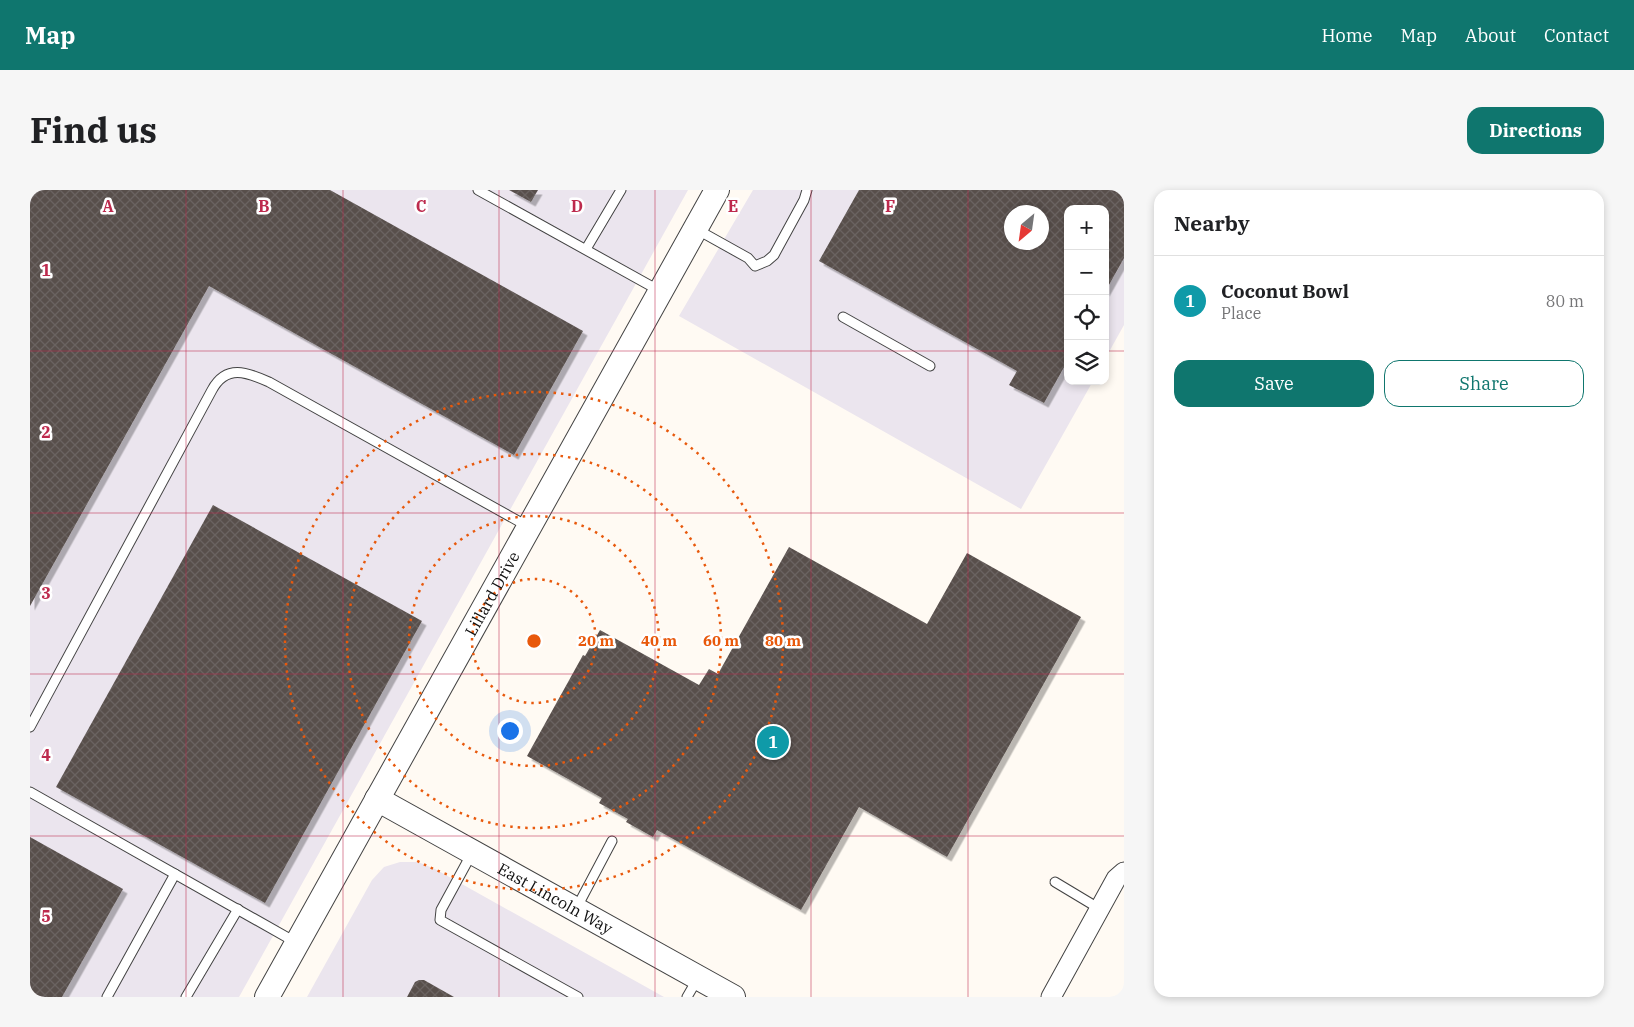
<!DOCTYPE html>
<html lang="en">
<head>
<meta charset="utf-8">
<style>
  :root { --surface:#fff; --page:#f6f6f6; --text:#202124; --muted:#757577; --line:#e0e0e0; --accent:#0f766e }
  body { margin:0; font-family:"IBM Plex Serif",serif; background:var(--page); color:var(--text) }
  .controls { position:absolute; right:15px; top:15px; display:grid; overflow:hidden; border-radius:10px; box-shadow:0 2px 8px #0003 }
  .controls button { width:45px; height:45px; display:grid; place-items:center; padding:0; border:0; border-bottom:1px solid var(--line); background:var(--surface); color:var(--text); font:25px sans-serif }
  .compass { position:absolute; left:974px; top:15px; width:45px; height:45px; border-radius:50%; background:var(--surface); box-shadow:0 2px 8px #0003; rotate:209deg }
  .you { position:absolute; left:479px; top:540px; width:18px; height:18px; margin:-12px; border:4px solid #fff; border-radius:50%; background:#1a73e8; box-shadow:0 0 0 8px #1a73e833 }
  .badge { display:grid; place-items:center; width:32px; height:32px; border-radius:50%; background:var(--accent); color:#fff; font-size:16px; font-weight:700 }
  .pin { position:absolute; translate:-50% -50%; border:2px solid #fff; box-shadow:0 1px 5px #0006 }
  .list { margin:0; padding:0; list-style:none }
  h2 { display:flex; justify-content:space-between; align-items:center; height:65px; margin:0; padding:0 20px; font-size:21px }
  h2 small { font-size:16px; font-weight:400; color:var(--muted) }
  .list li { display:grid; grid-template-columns:32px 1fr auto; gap:15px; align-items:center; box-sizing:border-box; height:90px; padding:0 20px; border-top:1px solid var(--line) }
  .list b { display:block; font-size:19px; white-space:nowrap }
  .list p { margin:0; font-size:16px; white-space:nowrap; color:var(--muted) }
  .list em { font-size:16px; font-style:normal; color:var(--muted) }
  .actions { display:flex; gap:10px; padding:15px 20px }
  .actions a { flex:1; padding:11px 0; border:1px solid var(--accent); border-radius:15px; text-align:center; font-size:18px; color:var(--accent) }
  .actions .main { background:var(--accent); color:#fff }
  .icon { flex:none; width:28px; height:28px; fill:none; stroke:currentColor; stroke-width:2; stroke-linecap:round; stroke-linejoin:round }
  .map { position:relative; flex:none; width:1094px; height:807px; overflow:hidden; border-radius:15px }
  header { display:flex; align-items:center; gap:30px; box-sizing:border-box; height:70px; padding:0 25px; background:var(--accent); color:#fff }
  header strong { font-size:24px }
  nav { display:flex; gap:28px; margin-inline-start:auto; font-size:18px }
  .intro { display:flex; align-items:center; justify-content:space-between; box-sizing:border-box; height:120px; padding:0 30px }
  h1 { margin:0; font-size:35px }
  .button { padding:12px 22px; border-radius:15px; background:var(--accent); color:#fff; font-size:18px; font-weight:700 }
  main { display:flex; gap:30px; padding:0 30px }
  aside { flex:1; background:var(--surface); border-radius:15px; box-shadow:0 2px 8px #0003 }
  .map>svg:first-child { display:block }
  .industrial { fill:#ebe5ee; fill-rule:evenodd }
  .building { fill:url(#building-cross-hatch); fill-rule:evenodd; filter:url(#shadow) }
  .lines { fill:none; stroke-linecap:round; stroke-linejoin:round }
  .service-casing { stroke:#434343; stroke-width:11 }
  .minor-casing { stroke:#434343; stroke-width:21 }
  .tertiary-casing { stroke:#434343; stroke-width:26 }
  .service { stroke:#fff; stroke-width:9 }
  .minor { stroke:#fff; stroke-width:19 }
  .tertiary { stroke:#fff; stroke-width:24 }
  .grid { fill:none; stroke:#bd2a4d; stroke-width:1; stroke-opacity:0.55 }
  .ring { fill:none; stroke:#e8590c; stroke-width:2.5; stroke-dasharray:2.5 5 }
  .labels { text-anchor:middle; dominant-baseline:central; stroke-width:5; stroke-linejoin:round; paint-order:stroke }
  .street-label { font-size:16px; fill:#101010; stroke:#fff }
  .grid-label { font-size:16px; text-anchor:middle; font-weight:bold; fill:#bd2a4d; stroke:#fff; stroke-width:5; stroke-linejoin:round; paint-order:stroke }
  .centre { fill:#e8590c; stroke:#fff; stroke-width:2.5 }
  .ring-label { font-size:15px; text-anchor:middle; font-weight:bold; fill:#e8590c; stroke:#fff; stroke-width:5; stroke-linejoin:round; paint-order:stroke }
</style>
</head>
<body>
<header>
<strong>Map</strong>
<nav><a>Home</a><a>Map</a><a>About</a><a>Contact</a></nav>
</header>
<div class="intro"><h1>Find us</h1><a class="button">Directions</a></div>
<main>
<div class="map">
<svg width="1094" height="807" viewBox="0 0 1094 807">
  <defs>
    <pattern id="building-cross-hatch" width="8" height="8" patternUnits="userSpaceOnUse" patternTransform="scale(1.25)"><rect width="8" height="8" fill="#584f4c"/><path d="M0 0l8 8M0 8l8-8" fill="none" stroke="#6b6461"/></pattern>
    <filter id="shadow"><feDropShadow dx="4.5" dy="4.5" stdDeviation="0" flood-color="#0004"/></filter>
  </defs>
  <rect width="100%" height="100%" fill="#fffaf3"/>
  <g class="industrial">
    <polygon points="0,0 658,0 209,807 0,807"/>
    <path d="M723,0h371v135l-19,34v-150h-37v172h25l-72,128 -342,-193zM982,22h30v30h-30z"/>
    <polygon points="370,672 388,672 405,679 634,807 277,807 342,690 354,677"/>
  </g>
  <g class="building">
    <polygon points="0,0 300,0 553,141 484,265 179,96 0,416"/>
    <polygon points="479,0 508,0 501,12"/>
    <path d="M829,0h265v68l-19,34v-83h-37v151l-24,43 -35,-18 8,-14 -198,-110zM982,22h30v30h-30z"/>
    <polygon points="183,315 392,431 235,713 26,597"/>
    <polygon points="759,357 897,434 937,363 1051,427 917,667 829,617 771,720 627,640 623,647 596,632 598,629 569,613 572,608 497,566 553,465 555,466 570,440 669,495 679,479 688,484"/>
    <polygon points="0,647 93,699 32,807 0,807"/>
    <polygon points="389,790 394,790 424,807 377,807 385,792"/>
  </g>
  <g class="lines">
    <g class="service-casing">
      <g id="service">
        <polyline points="448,0 630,101"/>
        <polyline points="666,39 718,68 725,76 737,71 744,65 774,10 777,0"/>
        <polyline points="556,59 591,0"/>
        <polyline points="813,127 900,176"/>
        <path d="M0,537l182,-337c14,-26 35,-18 57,-8l260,145"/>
        <polyline points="0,602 267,753"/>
        <polyline points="442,663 411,720 410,730 548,807"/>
        <polyline points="1025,692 1070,719"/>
        <polyline points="546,719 582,651"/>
        <polyline points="77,807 145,684"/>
        <polyline points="156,807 208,719"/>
        <polyline points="657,807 668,788"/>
      </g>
    </g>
    <g class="minor-casing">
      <polyline id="minor" points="1021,807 1086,689 1094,682"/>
    </g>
    <g class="tertiary-casing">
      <g id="tertiary">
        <path id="s1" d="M347,609l356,198"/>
        <path id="s2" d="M237,807l450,-807"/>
      </g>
    </g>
    <use href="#service" class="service"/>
    <use href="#minor" class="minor"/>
    <use href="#tertiary" class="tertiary"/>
  </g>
  <path class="grid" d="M156,0v807M313,0v807M469,0v807M625,0v807M781,0v807M938,0v807M0,161h1038M1075,161h19M0,323h1094M0,484h1094M0,646h1094"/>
  <g class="ring">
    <circle cx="504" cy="451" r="62"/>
    <circle cx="504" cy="451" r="125"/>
    <circle cx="504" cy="451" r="187"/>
    <circle cx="504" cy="451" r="249"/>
  </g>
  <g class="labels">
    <g class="street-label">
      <text stroke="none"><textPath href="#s2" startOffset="462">Lillard Drive</textPath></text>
      <text stroke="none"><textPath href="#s1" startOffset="204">East Lincoln Way</textPath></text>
    </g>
  </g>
  <g class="grid-label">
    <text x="78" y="22">A</text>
    <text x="234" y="22">B</text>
    <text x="391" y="22">C</text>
    <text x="547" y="22">D</text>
    <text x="703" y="22">E</text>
    <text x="860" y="22">F</text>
    <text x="16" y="86">1</text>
    <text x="16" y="248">2</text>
    <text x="16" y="409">3</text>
    <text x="16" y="571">4</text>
    <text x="16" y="732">5</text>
  </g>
  <circle cx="504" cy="451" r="8" class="centre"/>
  <g class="ring-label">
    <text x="566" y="456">20 m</text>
    <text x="629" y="456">40 m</text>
    <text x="691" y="456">60 m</text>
    <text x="753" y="456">80 m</text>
  </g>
</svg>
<div class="controls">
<button>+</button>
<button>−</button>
<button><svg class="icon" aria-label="locate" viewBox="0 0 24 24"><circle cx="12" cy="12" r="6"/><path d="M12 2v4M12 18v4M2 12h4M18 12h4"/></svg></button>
<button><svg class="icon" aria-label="layers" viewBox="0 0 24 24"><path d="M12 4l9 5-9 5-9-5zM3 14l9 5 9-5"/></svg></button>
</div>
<svg class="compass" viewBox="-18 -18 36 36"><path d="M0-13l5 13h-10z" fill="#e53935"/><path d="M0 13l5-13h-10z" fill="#757577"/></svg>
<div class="you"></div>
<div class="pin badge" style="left:743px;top:552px;background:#0f9aa8">1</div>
</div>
<aside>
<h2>Nearby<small></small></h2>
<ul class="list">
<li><span class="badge" style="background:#0f9aa8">1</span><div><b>Coconut Bowl</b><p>Place</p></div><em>80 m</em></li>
</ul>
<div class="actions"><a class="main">Save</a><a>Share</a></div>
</aside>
</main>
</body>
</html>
